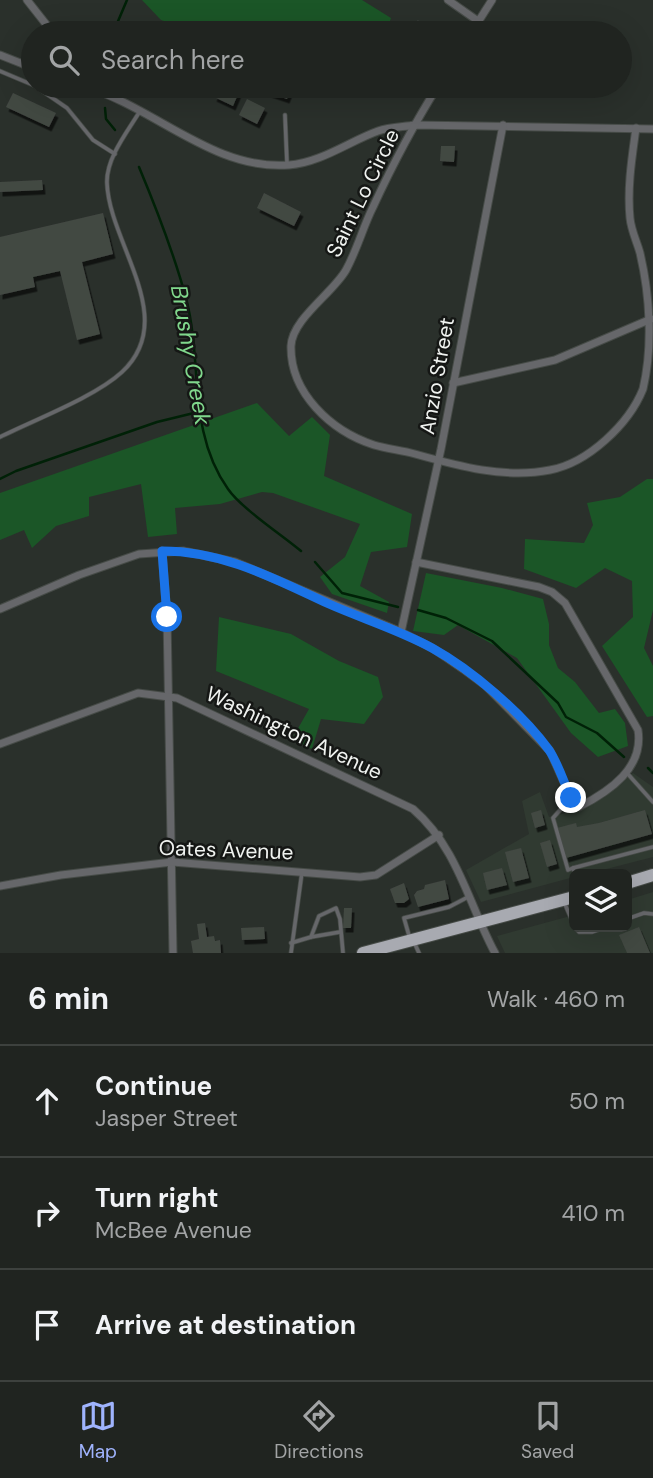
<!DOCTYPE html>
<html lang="en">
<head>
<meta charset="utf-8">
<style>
  :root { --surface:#202420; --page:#2d302d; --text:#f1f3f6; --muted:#a2a4a5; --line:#3d413e; --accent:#9fb3fd }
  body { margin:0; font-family:"DM Sans",sans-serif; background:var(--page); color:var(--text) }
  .controls { position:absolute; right:21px; bottom:21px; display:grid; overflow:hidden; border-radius:10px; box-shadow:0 7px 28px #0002 }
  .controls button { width:63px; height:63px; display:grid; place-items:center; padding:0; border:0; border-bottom:2px solid var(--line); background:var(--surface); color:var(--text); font:35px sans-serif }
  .stop { position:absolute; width:21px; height:21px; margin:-16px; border:5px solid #1a73e8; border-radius:50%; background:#fff }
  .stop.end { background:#1a73e8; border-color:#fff; box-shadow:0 2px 7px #0008 }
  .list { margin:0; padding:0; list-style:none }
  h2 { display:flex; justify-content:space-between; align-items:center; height:91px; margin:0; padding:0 28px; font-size:30px }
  h2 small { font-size:23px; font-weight:400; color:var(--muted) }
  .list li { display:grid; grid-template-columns:46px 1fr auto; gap:21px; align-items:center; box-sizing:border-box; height:112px; padding:0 28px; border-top:2px solid var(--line) }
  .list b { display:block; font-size:26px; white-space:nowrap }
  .list p { margin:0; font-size:23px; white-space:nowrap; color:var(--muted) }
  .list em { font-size:23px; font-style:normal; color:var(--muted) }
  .icon { flex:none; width:38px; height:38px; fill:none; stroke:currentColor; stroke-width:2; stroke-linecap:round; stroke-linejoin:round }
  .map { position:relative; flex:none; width:653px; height:953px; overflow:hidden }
  .search { position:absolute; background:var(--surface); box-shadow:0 7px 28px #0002; left:21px; right:21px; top:21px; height:77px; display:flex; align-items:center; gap:18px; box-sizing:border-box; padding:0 24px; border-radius:38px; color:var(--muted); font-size:26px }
  .sheet { height:427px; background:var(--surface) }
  nav { display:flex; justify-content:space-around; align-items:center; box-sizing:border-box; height:98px; border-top:2px solid var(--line); background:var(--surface); font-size:19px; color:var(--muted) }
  nav a { display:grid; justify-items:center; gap:4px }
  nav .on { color:var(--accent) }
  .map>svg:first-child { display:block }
  .built { fill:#303a31 }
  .green { fill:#1b5627 }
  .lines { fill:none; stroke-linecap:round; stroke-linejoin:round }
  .stream { stroke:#002107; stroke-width:2.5 }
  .building { fill:#434843; filter:url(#shadow) }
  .service-casing { stroke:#464b47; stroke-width:5 }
  .minor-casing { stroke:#464b47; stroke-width:9 }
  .trunk-casing { stroke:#464b47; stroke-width:14 }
  .service { stroke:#66676a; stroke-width:3.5 }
  .minor { stroke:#66676a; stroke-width:7 }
  .trunk { stroke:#a8aab1; stroke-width:12 }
  .route { stroke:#1a73e8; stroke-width:9 }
  .labels { text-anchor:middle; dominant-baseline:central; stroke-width:5; stroke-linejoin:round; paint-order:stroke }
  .street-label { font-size:21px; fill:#f0f3f0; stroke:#151715 }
  .water-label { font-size:23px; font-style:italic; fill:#80d78c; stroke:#151715 }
</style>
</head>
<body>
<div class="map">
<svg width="653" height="953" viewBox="0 0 653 953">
  <defs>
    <filter id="shadow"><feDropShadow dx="2.5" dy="4.5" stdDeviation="0" flood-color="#0009"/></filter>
  </defs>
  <rect width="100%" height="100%" fill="#2a302b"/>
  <g class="built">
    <polygon points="633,773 653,787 653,857 587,874 574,874 574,877 481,902 466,870 529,834 522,801 540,792 549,817 587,808"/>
    <polygon points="653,892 653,953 505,953 497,936 574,915 574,927 627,927 627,900"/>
  </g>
  <g class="green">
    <polygon points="142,0 362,0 391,18 386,33 198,33 161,20"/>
    <polygon points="257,403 289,436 312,417 330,435 324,476 412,514 407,547 371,552 360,586 389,602 387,613 332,594 320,577 345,557 360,524 273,493 262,492 220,504 175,508 177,534 148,537 141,484 89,497 89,516 56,526 32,548 24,530 0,540 0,493"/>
    <polygon points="647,479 653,479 653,610 644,648 653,666 653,716 647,717 602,646 633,617 632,581 605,568 576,588 524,569 525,539 584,543 593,525 587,503 620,497"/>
    <polygon points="426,573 502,588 543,599 549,624 549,645 558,668 575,682 599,713 615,709 625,723 628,746 598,757 571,733 517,658 458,625 444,635 413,631"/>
    <polygon points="219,617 291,634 339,661 378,677 383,697 364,724 321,719 312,749 292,739 309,709 216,671"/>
  </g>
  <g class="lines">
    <g class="stream">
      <polyline points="113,33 127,0"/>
      <polyline points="105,108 106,119 115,130"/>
      <path d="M139,167c18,43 35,87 47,131 17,65 1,133 42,191 13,19 54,46 73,62"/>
      <polyline points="0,479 16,471 157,422 198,412"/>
      <polyline points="315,562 342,593 398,607"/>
      <polyline points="418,610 446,618 492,641 558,703 566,717 597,733 624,757"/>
      <polyline points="648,768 653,773"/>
    </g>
  </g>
  <g class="building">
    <polygon points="220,86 239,92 233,106 214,97"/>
    <polygon points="272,86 292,86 287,99 269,93"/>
    <polygon points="13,93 56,113 49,127 6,107"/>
    <polygon points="247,99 265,108 257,124 239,115"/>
    <polygon points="441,146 455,146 454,162 440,161"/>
    <polygon points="42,180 43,190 0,192 0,182"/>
    <polygon points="264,193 301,212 294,226 257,208"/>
    <polygon points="103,213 113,254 82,262 100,334 77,340 60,271 33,277 35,287 0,295 0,237"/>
    <polygon points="541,810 545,825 535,828 531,813"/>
    <polygon points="645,810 652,834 566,858 557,828 576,823 577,827 599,823"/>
    <polygon points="550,840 557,864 547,867 540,843"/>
    <polygon points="521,848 529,878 513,882 505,852"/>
    <polygon points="502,868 507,885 487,890 483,873"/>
    <polygon points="445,880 449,899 418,907 414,895 417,891 424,889 425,885"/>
    <polygon points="404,883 409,899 404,903 395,903 390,889"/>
    <polygon points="344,908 352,908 351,928 343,928"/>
    <polygon points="205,923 207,937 214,936 215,941 220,940 221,953 193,953 191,941 199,939 197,924"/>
    <polygon points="264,927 265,939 242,940 241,928"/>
    <polygon points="639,927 650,953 627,953 619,935"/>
  </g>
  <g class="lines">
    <g class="service-casing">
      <g id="service">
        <polyline points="418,23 441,33"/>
        <polyline points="0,71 33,85"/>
        <polyline points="35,86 67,108 93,140 115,154"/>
        <polyline points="285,115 287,163"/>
        <path d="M0,437c34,-17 95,-40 122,-65 58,-54 -13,-128 -15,-189 -1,-25 21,-52 33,-72"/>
        <polyline points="627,773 653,802"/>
        <polyline points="570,799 553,818 568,870 573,868"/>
        <polyline points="575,874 573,868 653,847"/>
        <polyline points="564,902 574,925"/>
        <polyline points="627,919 644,913 653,914"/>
        <polyline points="575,927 579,932 592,932 607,927"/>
        <polyline points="311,937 340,932"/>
        <polyline points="410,939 404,918 449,907 468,897"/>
        <polyline points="414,942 419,953"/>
        <polyline points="291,943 311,937 319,916 336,908 340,919 343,953"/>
        <polyline points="291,953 302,872"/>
      </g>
    </g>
    <g class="minor-casing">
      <g id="minor">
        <polyline points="27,0 53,33"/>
        <polyline points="448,0 478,21"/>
        <polyline points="471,33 492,0"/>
        <polyline points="0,55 33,68"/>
        <path d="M82,86c71,19 130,85 207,79 31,-2 61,-24 89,-34 12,-4 25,-4 37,-6l238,4"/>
        <path d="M438,86c-24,38 -46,80 -65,121 -10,20 -16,43 -27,63 -13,23 -54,49 -55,76 -1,47 40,85 83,99 13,4 27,5 41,9 43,12 90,25 135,16 38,-7 79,-46 93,-81 10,-43 7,-93 -3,-136 -3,-11 -9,-23 -10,-35 -3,-30 2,-61 6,-90"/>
        <polyline points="453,383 555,360 651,319"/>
        <polyline points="162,551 167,616 173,953"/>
        <path d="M0,609l79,-34 60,-21 44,-3 52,11 166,70 33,17 29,20 23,17 64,65 21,47 8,9c31,-16 65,-39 59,-77l-73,-127 -13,-11 -13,-5 -123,-25"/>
        <polyline points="401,632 441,449 503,125"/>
        <path d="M0,744l138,-51 39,5 236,111c45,39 55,94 82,144"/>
        <polyline points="0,886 61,875 172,862 360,877 376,875 439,835"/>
      </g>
    </g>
    <g class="trunk-casing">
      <g id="trunk">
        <polyline points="627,883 653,875"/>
        <polyline points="363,953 574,897"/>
      </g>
    </g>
    <use href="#service" class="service"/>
    <use href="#minor" class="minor"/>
    <use href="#trunk" class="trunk"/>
  </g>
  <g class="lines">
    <path class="route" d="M167,617l-5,-66c62,0 113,28 167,53 34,15 70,26 103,44 40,22 90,65 117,102 9,13 15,33 22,48"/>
  </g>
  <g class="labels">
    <g class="street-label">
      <text transform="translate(363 193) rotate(-64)">Saint Lo Circle</text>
      <text transform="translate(437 376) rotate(-80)">Anzio Street</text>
      <text transform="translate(294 733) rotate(25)">Washington Avenue</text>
      <text transform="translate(226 850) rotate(2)">Oates Avenue</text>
    </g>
    <g class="water-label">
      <text transform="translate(191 355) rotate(80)">Brushy Creek</text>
    </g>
  </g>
</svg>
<div class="controls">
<button><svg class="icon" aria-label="layers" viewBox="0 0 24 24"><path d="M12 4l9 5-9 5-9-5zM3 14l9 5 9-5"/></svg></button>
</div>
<div class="stop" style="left:167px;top:617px"></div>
<div class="stop end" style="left:571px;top:798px"></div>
<div class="search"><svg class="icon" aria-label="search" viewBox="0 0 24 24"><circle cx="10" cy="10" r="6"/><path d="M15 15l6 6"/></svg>Search here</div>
</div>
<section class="sheet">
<h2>6 min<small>Walk · 460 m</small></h2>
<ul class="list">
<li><svg class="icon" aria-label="ahead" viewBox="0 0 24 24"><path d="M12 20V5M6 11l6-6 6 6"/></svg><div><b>Continue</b><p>Jasper Street</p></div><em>50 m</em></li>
<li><svg class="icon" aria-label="right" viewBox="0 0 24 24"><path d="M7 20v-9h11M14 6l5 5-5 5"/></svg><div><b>Turn right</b><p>McBee Avenue</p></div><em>410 m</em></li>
<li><svg class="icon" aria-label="arrive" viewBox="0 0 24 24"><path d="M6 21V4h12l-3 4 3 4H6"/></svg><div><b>Arrive at destination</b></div></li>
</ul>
</section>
<nav>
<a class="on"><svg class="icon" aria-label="map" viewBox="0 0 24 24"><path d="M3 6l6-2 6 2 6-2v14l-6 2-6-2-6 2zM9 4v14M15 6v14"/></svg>Map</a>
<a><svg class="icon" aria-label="directions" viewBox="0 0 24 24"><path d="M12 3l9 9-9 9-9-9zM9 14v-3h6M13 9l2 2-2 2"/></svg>Directions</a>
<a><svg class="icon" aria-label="saved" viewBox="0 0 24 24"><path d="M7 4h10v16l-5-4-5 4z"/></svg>Saved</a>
</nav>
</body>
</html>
